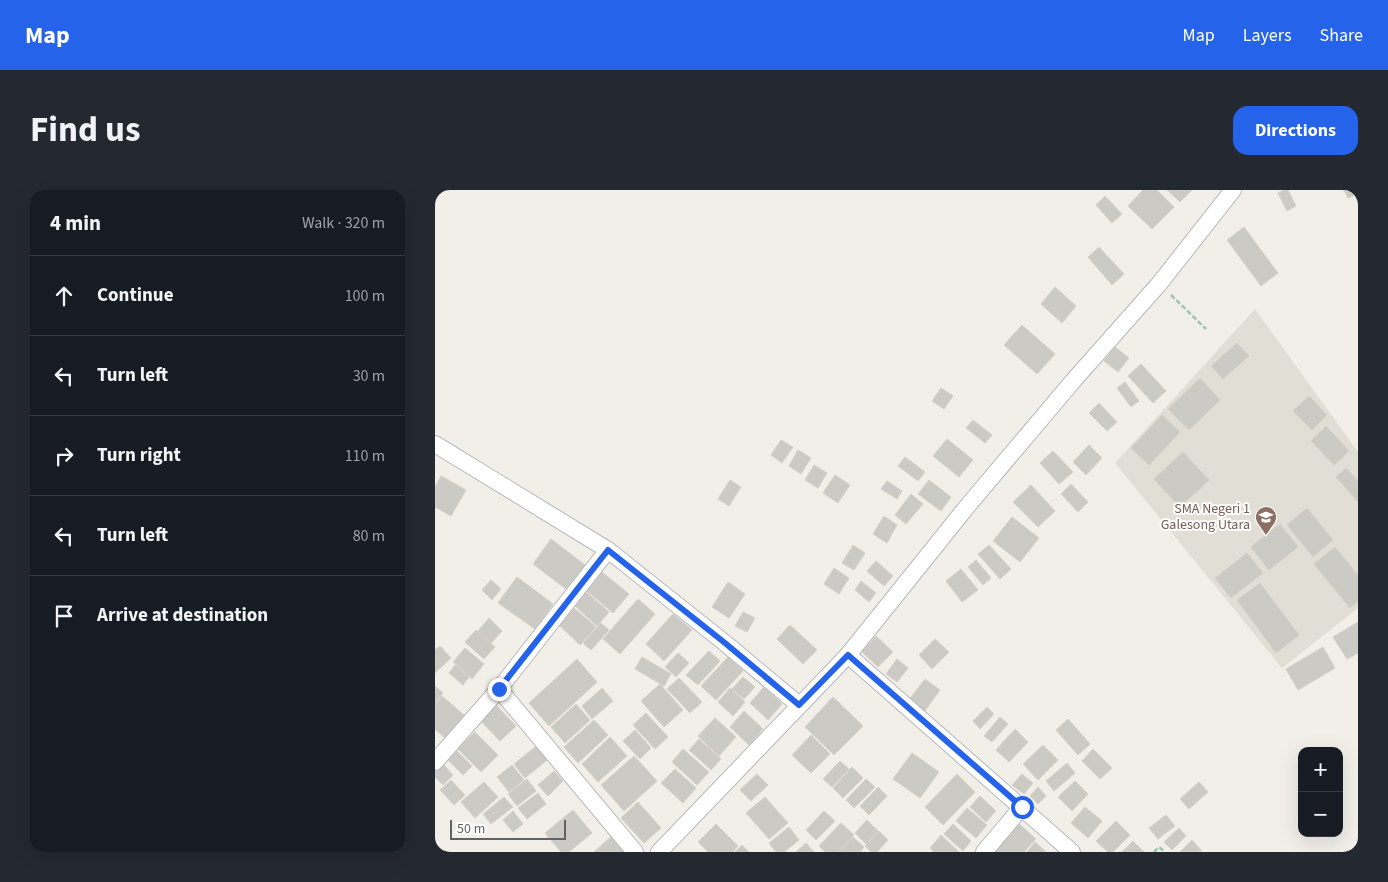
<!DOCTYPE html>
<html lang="en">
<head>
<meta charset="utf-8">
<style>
  :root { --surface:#171b24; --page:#242831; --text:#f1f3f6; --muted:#9ea1a6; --line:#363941; --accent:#2563eb }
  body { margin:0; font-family:"Source Sans 3",sans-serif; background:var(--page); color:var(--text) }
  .controls { position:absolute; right:15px; bottom:15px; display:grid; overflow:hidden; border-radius:10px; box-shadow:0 5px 20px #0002 }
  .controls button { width:45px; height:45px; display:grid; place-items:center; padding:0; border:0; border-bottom:1px solid var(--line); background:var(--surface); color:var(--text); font:25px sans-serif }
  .scale { position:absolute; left:15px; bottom:12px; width:116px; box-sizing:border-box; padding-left:5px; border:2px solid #5f6368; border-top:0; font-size:14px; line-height:18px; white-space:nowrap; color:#5f6368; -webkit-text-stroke:4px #fff; paint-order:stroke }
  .stop { position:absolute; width:15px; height:15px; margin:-11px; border:4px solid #2563eb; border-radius:50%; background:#fff }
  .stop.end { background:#2563eb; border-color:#fff; box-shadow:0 1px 5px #0008 }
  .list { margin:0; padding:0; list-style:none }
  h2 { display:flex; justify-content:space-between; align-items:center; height:65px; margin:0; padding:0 20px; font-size:21px }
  h2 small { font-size:16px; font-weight:400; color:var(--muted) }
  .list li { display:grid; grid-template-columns:32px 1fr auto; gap:15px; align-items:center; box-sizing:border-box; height:80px; padding:0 20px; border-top:1px solid var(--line) }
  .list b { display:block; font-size:19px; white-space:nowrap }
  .list em { font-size:16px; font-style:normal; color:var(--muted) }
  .icon { flex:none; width:28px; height:28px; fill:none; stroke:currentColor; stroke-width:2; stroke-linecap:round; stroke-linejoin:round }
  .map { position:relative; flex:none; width:923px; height:662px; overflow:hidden; border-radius:15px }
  header { display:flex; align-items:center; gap:30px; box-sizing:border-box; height:70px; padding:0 25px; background:var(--accent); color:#fff }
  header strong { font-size:24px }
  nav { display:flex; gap:28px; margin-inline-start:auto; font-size:18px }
  .intro { display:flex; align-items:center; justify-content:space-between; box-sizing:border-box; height:120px; padding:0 30px }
  h1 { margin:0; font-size:35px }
  .button { padding:12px 22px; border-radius:15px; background:var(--accent); color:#fff; font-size:18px; font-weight:700 }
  main { display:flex; gap:30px; padding:0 30px }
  aside { flex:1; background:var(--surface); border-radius:15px; box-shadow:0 5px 20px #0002 }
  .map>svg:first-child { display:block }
  .education { fill:#e1ded6 }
  .building { fill:#cccac5; stroke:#d6d1c6 }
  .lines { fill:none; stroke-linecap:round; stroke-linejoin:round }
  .minor-casing { stroke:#b5b8bc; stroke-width:18 }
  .path { stroke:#9cc7a9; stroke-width:2.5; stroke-dasharray:5 2.5; stroke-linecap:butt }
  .minor { stroke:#fff; stroke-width:16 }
  .route { stroke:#2563eb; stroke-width:6 }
  .labels { text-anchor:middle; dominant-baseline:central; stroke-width:4; stroke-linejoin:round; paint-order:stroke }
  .education-label { font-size:14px; fill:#785e54; stroke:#fff; text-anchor:end }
</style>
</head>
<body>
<header>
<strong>Map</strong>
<nav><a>Map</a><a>Layers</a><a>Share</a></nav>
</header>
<div class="intro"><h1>Find us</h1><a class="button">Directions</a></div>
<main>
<aside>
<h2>4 min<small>Walk · 320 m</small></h2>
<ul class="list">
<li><svg class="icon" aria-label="ahead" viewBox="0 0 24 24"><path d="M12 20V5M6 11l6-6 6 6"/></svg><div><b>Continue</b></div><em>100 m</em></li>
<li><svg class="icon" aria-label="left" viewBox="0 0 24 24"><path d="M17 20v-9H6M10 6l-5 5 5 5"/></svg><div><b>Turn left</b></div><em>30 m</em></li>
<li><svg class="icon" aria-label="right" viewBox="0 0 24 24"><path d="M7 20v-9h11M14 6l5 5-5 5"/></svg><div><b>Turn right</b></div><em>110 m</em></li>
<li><svg class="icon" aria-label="left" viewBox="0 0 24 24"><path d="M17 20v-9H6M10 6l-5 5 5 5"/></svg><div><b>Turn left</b></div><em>80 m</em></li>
<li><svg class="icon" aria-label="arrive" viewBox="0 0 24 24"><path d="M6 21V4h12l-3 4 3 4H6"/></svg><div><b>Arrive at destination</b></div></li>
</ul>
</aside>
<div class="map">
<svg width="923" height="662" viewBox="0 0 923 662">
  <rect width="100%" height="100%" fill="#f1efe8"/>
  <polygon class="education" points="820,119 923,262 923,418 847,478 680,273"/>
  <g class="building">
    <polygon points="708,0 722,0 739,17 717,39 693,16"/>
    <polygon points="732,0 757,0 745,12"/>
    <polygon points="849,0 853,0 861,16 852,21 843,3"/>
    <polygon points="909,0 923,0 923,4 913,8"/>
    <polygon points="670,6 687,24 677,33 661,15"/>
    <polygon points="809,37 843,83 826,96 792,50"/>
    <polygon points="664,57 689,84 677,95 653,67"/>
    <polygon points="620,97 641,116 627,133 606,114"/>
    <polygon points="587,135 620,164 602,184 569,155"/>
    <polygon points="802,153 814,166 788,189 776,176"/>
    <polygon points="680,157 694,168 683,182 669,171"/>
    <polygon points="706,174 731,201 718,213 693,186"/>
    <polygon points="765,188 785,210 754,240 733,219"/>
    <polygon points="690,192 704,211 696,217 682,198"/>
    <polygon points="506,198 518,206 509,219 497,211"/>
    <polygon points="874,206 892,225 877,240 858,221"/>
    <polygon points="664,213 682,232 672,241 654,223"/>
    <polygon points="727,225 745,242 714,275 696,258"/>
    <polygon points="538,230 557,245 550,253 531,238"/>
    <polygon points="891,236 914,261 899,275 876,251"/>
    <polygon points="512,249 538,270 524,287 498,266"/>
    <polygon points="346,250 358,257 347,273 336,265"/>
    <polygon points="654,255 667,268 651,285 638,272"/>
    <polygon points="363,260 376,268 366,284 354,276"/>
    <polygon points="618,261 638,282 624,294 605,273"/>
    <polygon points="748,262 774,290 745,317 719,289"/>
    <polygon points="470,267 490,282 483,291 463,276"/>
    <polygon points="379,275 392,283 383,298 370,290"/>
    <polygon points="911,278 923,291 923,312 901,287"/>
    <polygon points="400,285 415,295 403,313 388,303"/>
    <polygon points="6,286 31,300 16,326 0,317 0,297"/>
    <polygon points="295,290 306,297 294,316 283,309"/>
    <polygon points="494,290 516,307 506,321 483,304"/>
    <polygon points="452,291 467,301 462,309 446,299"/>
    <polygon points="636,294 653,312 643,322 626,304"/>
    <polygon points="596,295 620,321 603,337 578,312"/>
    <polygon points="476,304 488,314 471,334 460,325"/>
    <polygon points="872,318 898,350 878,367 852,335"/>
    <polygon points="449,326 462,335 452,353 438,344"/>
    <polygon points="577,327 604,348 585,372 558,351"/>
    <polygon points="845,334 863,357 834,380 816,357"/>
    <polygon points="116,349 150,375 131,399 98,374"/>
    <polygon points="418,355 430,363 419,380 407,373"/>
    <polygon points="554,355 576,379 565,389 543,364"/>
    <polygon points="900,357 923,385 923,411 915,418 879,374"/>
    <polygon points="812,363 828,383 796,408 780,388"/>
    <polygon points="541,370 556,388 548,395 533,377"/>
    <polygon points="441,371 458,386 449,396 432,381"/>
    <polygon points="399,378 414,388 404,404 389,394"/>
    <polygon points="526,379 543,400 527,412 511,391"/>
    <polygon points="167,382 194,404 178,423 152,401"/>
    <polygon points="82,387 118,414 100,439 63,413"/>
    <polygon points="56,390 66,399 57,410 47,400"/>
    <polygon points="426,391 441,403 434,412 420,400"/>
    <polygon points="293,392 310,404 294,428 277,417"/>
    <polygon points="825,393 864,445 841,463 802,410"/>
    <polygon points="150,401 174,422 162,436 138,414"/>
    <polygon points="203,409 220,424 185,464 168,449"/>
    <polygon points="139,418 161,437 145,455 124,435"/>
    <polygon points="308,422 320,428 312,442 300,436"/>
    <polygon points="238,424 257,440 229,471 211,454"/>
    <polygon points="54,428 67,441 56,453 43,441"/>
    <polygon points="923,432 923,463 912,469 898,447"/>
    <polygon points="166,433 174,440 156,460 148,453"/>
    <polygon points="355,435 382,460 368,474 342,449"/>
    <polygon points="41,440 60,457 49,469 30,452"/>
    <polygon points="441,446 458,462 443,477 427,462"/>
    <polygon points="500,449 514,462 497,479 484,465"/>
    <polygon points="5,456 16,468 0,483 0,460"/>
    <polygon points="888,457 900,478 863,500 851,479"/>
    <polygon points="30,458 49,474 37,489 18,472"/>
    <polygon points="274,461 285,471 263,495 251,485"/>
    <polygon points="243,463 254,473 241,487 230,477"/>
    <polygon points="207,467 236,484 229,496 200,479"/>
    <polygon points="293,467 308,481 281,510 266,496"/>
    <polygon points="142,469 162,492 114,536 94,513"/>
    <polygon points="462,469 473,478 462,492 451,484"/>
    <polygon points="20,475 34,487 28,495 14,483"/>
    <polygon points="308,487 320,497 309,509 297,499"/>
    <polygon points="244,488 267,512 255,523 232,499"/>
    <polygon points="490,489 505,500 489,522 473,511"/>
    <polygon points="225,494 248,520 229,537 206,511"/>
    <polygon points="0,496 8,503 0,513"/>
    <polygon points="329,497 347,514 333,530 315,513"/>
    <polygon points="167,498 178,511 157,529 147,516"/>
    <polygon points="295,498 310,512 298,526 283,512"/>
    <polygon points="7,506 29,525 10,548 0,539 0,514"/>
    <polygon points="398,507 428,536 399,565 370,537"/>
    <polygon points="141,514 155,530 130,553 116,537"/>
    <polygon points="61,515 81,536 65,551 45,530"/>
    <polygon points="552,517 559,524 545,539 538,531"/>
    <polygon points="309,521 328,539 314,555 295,537"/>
    <polygon points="211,523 233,547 220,559 198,535"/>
    <polygon points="565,527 573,534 557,552 549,546"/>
    <polygon points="280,528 301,547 284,566 263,546"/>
    <polygon points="633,529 655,554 643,565 621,540"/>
    <polygon points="159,530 173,545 143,573 129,557"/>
    <polygon points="580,539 593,552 574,572 561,560"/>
    <polygon points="200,540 216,558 205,569 188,551"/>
    <polygon points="40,542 63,565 46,582 23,559"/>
    <polygon points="376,545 395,564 376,583 357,565"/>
    <polygon points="175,547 192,566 163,592 147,574"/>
    <polygon points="264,549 286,569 276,580 254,560"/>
    <polygon points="105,553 116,567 90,588 79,574"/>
    <polygon points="608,555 623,570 603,590 588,574"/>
    <polygon points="248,559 274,582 262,595 237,572"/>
    <polygon points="658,559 677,578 665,589 647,571"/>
    <polygon points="22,561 37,576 28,585 13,570"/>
    <polygon points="477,563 504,582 485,608 458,589"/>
    <polygon points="199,566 222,591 189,621 166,595"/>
    <polygon points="405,571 414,579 397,597 388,589"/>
    <polygon points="7,573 18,585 8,595 0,587 0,580"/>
    <polygon points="632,573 640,583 619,601 611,591"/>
    <polygon points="77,575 89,590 74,602 62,587"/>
    <polygon points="417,577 428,588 408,608 398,598"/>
    <polygon points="240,579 261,598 248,613 226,593"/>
    <polygon points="119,581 128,591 113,606 103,595"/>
    <polygon points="322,584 333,595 316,611 305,600"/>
    <polygon points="522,584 540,602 508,635 490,617"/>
    <polygon points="587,584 598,593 589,604 577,595"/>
    <polygon points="92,589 101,601 82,616 73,604"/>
    <polygon points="431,589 440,597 419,618 411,610"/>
    <polygon points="16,590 30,605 19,615 5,600"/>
    <polygon points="640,591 653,604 637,621 623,607"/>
    <polygon points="49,592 63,607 40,628 26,612"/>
    <polygon points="764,592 773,602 754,619 745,609"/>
    <polygon points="443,597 452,606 434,625 425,616"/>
    <polygon points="603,597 611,606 603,614 595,606"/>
    <polygon points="103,603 111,614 92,629 83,618"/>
    <polygon points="545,606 561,621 551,632 535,617"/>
    <polygon points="69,607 78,617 56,634 48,624"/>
    <polygon points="330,607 353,633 334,649 311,623"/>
    <polygon points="203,612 226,638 209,653 186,628"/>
    <polygon points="650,617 667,631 653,648 636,633"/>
    <polygon points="532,618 552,635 541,648 521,631"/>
    <polygon points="138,620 157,643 134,662 126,662 110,643"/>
    <polygon points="78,621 88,634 78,642 68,630"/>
    <polygon points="389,621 400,631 381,650 371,640"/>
    <polygon points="731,625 740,636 723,649 714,638"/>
    <polygon points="432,630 443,641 431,654 420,643"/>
    <polygon points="581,631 601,649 589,662 554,662"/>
    <polygon points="681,631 695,645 678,662 673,662 661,651"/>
    <polygon points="406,633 419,645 403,662 390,662 384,656"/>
    <polygon points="281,634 303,656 298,662 273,662 263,652"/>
    <polygon points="518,634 536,651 528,661 509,644"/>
    <polygon points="354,637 364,650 349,662 341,662 334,653"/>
    <polygon points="744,638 751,646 737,660 729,652"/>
    <polygon points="444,641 453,650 442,662 436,662 430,656"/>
    <polygon points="506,645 524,662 499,662 495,658"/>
    <polygon points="177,646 191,662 159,662"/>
    <polygon points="418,647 429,657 425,662 404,662"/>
    <polygon points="757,650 767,661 745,662"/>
    <polygon points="698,651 709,662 687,662"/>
    <polygon points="600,652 611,662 592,662"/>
    <polygon points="371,653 379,662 361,662"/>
    <polygon points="307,655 314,662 300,662"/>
  </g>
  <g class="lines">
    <g class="minor-casing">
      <g id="minor">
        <polyline points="0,254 173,360 290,453 364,515"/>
        <polyline points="64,499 200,662"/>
        <polyline points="0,572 64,499 173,360"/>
        <polyline points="224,662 413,465"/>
        <polyline points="549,662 587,617"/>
        <polyline points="637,662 413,465 530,319 638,191 724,94 798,0"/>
      </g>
    </g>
    <g class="path">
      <polyline points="736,105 771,139"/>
      <polyline points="719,662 724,657 730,662"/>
    </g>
    <use href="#minor" class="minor"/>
  </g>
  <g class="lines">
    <polyline class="route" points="64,499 173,360 290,453 364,515 413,465 587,617"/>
  </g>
  <defs>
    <g id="school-pin" transform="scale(1.125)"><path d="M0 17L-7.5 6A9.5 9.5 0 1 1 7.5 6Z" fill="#8d6e63" stroke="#fff"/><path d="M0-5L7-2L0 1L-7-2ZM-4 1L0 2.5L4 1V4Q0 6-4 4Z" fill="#fff"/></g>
  </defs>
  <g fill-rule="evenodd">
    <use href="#school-pin" x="831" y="327"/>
  </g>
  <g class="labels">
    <g class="education-label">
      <text x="815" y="319">SMA Negeri 1<tspan x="815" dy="16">Galesong Utara</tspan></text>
    </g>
  </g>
</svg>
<div class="controls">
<button>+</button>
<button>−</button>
</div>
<div class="scale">50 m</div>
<div class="stop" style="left:587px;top:617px"></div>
<div class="stop end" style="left:64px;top:499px"></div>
</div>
</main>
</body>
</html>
